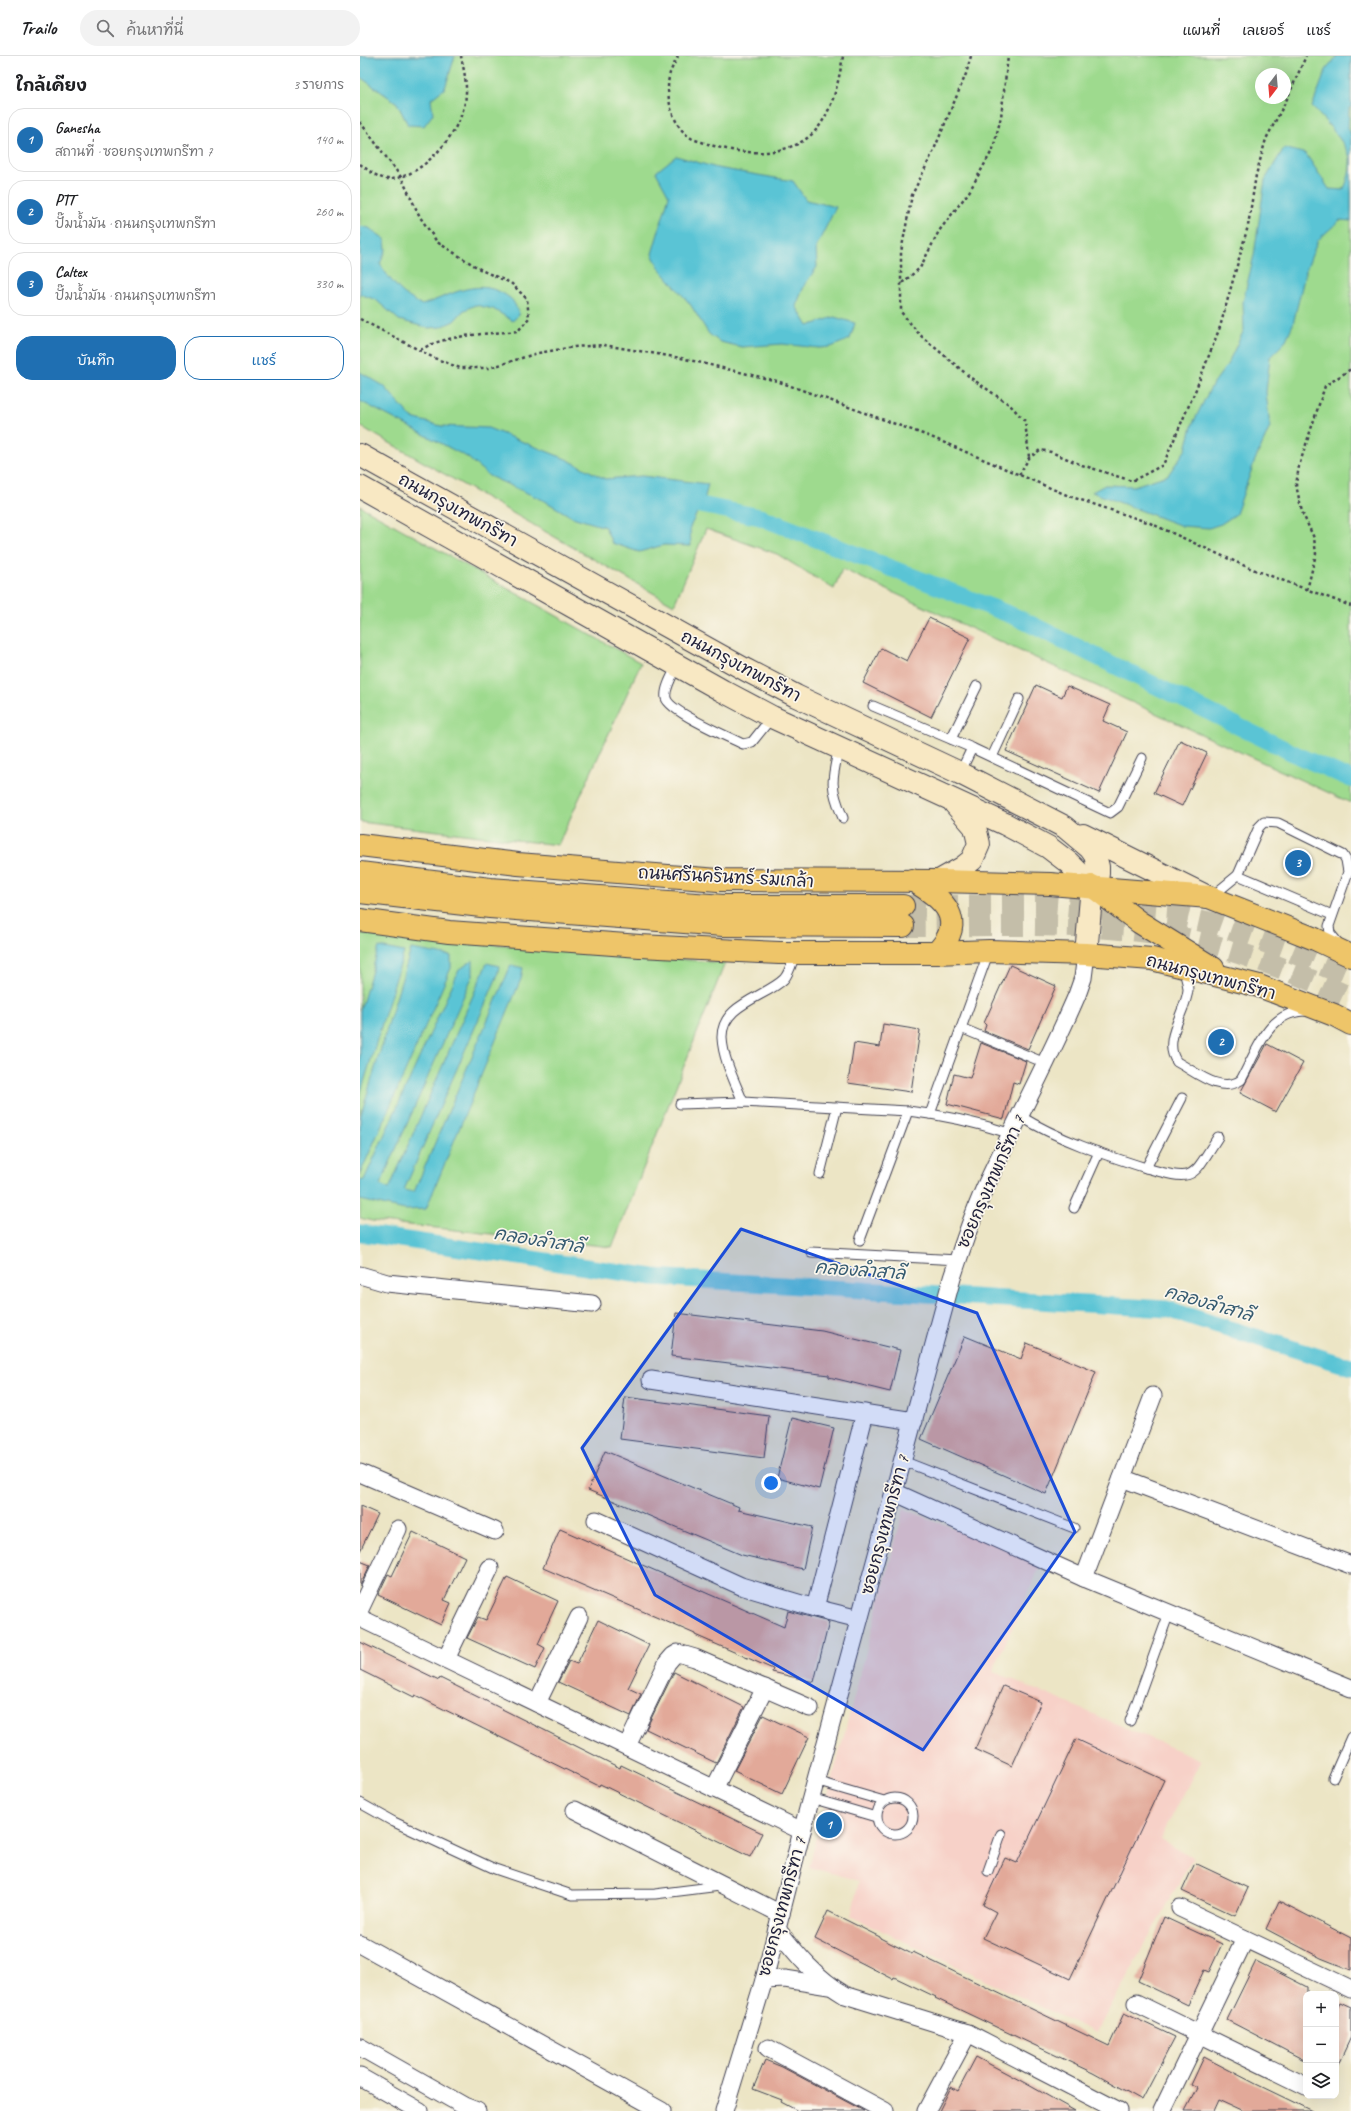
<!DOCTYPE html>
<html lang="th">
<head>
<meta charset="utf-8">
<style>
  :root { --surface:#fff; --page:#f2f2f2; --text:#202124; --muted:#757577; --line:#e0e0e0; --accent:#1f6fb2 }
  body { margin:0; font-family:Caveat,"Playpen Sans Thai",sans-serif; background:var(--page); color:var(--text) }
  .controls { position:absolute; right:12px; bottom:12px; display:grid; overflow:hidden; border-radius:8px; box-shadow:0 4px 16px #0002 }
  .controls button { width:36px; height:36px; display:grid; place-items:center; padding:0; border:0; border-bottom:1px solid var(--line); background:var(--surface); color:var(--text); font:20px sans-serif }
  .compass { position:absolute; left:895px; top:12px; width:36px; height:36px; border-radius:50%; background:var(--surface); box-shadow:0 4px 16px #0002; rotate:196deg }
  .you { position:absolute; left:411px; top:1427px; width:14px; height:14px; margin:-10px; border:3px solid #fff; border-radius:50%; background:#1a73e8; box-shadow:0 0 0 6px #1a73e833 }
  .badge { display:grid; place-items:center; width:26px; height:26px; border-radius:50%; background:var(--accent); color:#fff; font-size:13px; font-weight:700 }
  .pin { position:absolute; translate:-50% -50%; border:2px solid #fff; box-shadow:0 1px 4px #0006 }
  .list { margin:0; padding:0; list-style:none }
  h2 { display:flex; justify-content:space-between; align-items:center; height:52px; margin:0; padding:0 16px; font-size:17px }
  h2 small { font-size:13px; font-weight:400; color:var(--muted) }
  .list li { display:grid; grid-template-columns:26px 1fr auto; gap:12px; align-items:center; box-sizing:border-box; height:64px; margin:0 8px 8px; padding:0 8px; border:1px solid var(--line); border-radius:16px }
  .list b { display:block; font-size:15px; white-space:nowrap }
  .list p { margin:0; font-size:13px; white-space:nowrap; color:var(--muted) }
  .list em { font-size:13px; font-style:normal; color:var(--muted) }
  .actions { display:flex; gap:8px; padding:12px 16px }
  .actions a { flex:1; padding:9px 0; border:1px solid var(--accent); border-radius:16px; text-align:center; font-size:14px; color:var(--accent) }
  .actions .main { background:var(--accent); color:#fff }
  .icon { flex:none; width:22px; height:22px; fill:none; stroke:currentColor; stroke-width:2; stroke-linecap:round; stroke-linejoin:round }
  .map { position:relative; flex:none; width:991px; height:2055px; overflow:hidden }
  header { display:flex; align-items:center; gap:24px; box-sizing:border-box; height:56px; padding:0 20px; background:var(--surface); border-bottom:1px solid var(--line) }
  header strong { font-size:19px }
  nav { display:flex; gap:22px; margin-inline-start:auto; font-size:14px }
  .search { width:280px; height:36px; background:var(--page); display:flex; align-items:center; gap:10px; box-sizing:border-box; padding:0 14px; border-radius:22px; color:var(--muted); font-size:15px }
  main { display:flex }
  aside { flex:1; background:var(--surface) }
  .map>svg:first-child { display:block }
  .built { fill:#f7d1c8 }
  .green { fill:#9eda8e; stroke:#607e64; fill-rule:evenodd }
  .water { fill:#5ac4d5; stroke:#3e7388 }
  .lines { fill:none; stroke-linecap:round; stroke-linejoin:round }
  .canal { stroke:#5ac4d5; stroke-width:17 }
  .building { fill:#e2a999 }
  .primary-tunnel { stroke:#c4bea9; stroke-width:22; stroke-dasharray:22 11; stroke-linecap:butt }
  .service-casing { stroke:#403f50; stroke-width:11 }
  .minor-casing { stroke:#403f50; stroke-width:19 }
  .secondary-casing { stroke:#403f50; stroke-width:24 }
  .primary-casing { stroke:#403f50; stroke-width:24 }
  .path { stroke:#403f50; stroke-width:2.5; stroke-dasharray:3 3; stroke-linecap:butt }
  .service { stroke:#fff; stroke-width:9 }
  .minor { stroke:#fff; stroke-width:17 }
  .secondary { stroke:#f8e8c3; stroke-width:22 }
  .primary { stroke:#eec569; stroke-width:22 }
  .marked { fill:#1d4ed8; fill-opacity:0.2; stroke:#1d4ed8; stroke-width:3; stroke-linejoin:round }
  .labels { text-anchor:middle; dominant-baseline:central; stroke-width:3.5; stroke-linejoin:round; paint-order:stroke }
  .street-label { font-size:17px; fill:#22223b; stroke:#fbf7ec }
  .water-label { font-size:18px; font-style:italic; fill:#365b71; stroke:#fbf7ec }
</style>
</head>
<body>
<header>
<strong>Trailo</strong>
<div class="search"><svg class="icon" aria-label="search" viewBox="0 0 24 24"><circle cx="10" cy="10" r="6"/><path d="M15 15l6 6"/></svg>ค้นหาที่นี่</div>
<nav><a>แผนที่</a><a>เลเยอร์</a><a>แชร์</a></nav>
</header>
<main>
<aside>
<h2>ใกล้เคียง<small>3 รายการ</small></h2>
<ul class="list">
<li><span class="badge">1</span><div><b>Ganesha</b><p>สถานที่ · ซอยกรุงเทพกรีฑา 7</p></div><em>140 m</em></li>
<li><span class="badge">2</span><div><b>PTT</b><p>ปั๊มน้ำมัน · ถนนกรุงเทพกรีฑา</p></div><em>260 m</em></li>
<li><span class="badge">3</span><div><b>Caltex</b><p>ปั๊มน้ำมัน · ถนนกรุงเทพกรีฑา</p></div><em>330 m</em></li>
</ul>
<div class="actions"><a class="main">บันทึก</a><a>แชร์</a></div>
</aside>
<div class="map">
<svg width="991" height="2055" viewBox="0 0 991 2055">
  <rect width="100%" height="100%" fill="#fbf7ec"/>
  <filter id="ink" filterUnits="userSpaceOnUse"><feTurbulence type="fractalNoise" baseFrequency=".025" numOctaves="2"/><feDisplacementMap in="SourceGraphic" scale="8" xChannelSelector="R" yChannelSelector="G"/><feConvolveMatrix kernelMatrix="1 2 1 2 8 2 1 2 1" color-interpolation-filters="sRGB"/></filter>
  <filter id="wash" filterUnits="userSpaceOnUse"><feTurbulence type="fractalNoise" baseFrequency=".012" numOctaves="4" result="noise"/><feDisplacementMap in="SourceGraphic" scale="16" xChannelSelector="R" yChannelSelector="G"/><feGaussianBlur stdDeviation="0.9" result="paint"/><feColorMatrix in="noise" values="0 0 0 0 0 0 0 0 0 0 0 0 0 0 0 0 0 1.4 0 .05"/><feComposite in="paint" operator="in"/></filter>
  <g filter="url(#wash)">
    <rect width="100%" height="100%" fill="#ece5c5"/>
    <polygon class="built" points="544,1453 682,1506 633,1615 841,1704 800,1784 833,1801 736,1977 491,1860 499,1825 449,1811"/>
    <g class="green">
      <path d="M0,0h991v747l-509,-234 -8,20 -57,-35 -71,-25 -32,76 -314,-179zM901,18h24v24h-24z"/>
      <polygon points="0,450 281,607 198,789 0,766"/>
      <polygon points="0,877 365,907 252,1191 12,1165 0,1162"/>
    </g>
    <g class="water">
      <polygon points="0,0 95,0 85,32 71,43 73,58 64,70 48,69 37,47 0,21"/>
      <path d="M977,0h14v51l-2,1 -1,20 3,7v86l-11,-1 -22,20 -12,30 -13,54 -8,18 -15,15 -4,35 4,35 -15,33 -19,54 -15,10 -12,4 -27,-2 -90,-34 13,-7 29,1 34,-11 18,-26 7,-26 18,-36 16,-22 17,-35 -1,-28 11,-47 11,-75 19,-32 22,6 23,35 14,1c5,-8 8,-22 7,-33 -6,-16 -26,-38 -38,-50l14,-37z"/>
      <polygon points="316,100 357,112 433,125 446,144 476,151 456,191 457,211 445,228 436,250 448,270 474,261 495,267 490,283 471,291 459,292 422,288 382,291 360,286 349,278 330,248 300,213 292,198 309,140 296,116"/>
      <path d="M0,170l9,2 16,11 1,11 -6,14c11,18 22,31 42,41 30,-10 58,-30 88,-7 4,3 7,11 9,16l-6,7 -20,-12 -18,-4 -12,6 -9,10 -13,6 -13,1 -29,-8 -23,-20 -16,-6z"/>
      <polygon points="0,316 24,330 52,362 81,370 128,372 206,403 245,423 282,420 348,428 345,441 330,471 331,490 304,489 279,496 252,487 245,471 212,461 185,445 129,420 107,401 0,345"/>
      <polygon points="19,891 44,896 0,1039 0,955"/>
      <polygon points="51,893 91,900 91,912 0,1118 0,1062"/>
      <polygon points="113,904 113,919 20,1129 29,1133 127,907 139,910 137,921 44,1134 54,1136 151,909 163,912 161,923 66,1153 45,1154 0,1144 0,1123 4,1124 99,914"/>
    </g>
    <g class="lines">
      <g class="canal">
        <polyline points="321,445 400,461 656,561 943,702 991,723"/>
        <polyline points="0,1177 293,1221 807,1253 991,1311"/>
      </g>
    </g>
    <g id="blocks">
      <g class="building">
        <polygon points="569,562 610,582 571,661 503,627 521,592 547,605"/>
        <polygon points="676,629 702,641 707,630 750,649 743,665 767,676 739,737 646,695"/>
        <polygon points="820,684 847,697 822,750 794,737"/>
        <polygon points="650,909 696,930 668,993 624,975 626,969 624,967"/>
        <polygon points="523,968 560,974 551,1036 488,1027 494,987 520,991"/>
        <polygon points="621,987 666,1005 659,1028 653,1026 644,1063 587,1048 594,1018 610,1022"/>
        <polygon points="907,988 943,1007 916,1056 880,1037"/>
        <polygon points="316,1257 462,1275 540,1294 530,1336 469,1321 469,1319 311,1300"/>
        <polygon points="605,1280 661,1303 667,1287 736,1316 686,1438 561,1383"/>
        <polygon points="265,1341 409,1360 404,1402 260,1383"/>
        <polygon points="432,1362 474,1372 459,1433 417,1422"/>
        <polygon points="245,1395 379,1451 378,1454 452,1471 443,1513 382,1499 228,1434"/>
        <polygon points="0,1450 18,1458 0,1495"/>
        <polygon points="200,1473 424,1571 428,1555 469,1566 454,1626 412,1616 413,1613 335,1579 335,1578 183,1512"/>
        <polygon points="53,1476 105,1501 84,1544 91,1547 81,1569 18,1539 28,1518 32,1520"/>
        <polygon points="0,1505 10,1509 0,1530"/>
        <polygon points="147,1521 198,1545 178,1588 185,1592 175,1613 107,1582 118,1561 126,1564"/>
        <polygon points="238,1564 289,1589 268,1632 281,1638 271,1660 198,1626 209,1605 217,1608"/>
        <polygon points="0,1586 79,1624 80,1622 260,1712 261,1709 402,1777 390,1801 240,1728 239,1730 55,1639 54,1641 0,1614"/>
        <polygon points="314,1616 384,1651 356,1707 286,1673"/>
        <polygon points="643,1630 681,1646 652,1710 615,1693"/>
        <polygon points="403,1659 449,1681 422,1738 374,1715"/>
        <polygon points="716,1683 804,1724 710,1923 623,1882 636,1856 623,1849 645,1802 657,1807"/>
        <polygon points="835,1807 888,1832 875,1860 822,1835"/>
        <polygon points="919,1845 991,1882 991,1914 961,1902 906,1873"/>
        <polygon points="468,1855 520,1881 520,1882 552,1898 553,1896 749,1990 764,1957 815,1981 782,2044 733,2017 575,1942 576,1941 534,1921 533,1923 455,1883"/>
        <polygon points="804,1861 862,1888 849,1916 844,1914 828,1949 778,1925"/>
        <polygon points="896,1905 947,1931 946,2005 867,1964"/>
        <polygon points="980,1946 991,1951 991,1981 976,2013 976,1954"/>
        <polygon points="616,2001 665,2027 715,2055 579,2055 591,2031 598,2035"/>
        <polygon points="844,2001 896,2028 952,2055 883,2055 859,2044 854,2055 825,2055 837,2032 831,2029"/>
        <polygon points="405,2004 422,2011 504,2055 438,2055 421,2046 422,2044 393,2033"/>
      </g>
    </g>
  </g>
  <g filter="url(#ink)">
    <use href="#blocks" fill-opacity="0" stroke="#403f50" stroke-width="1"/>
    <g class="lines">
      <g class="primary-tunnel">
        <polyline points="543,850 691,849 811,858 856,868 925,893 991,921"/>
        <path d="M543,870c89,0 187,-6 274,11 61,12 118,35 174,61"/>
      </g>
      <g class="service-casing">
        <g id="service">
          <path d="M317,610c-4,8 -13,23 -11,32 3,13 62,39 77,46l9,-2 20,-25"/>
          <polyline points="513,650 612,692"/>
          <polyline points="591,683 617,630"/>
          <path d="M479,692c-8,33 -9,39 4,70"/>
          <polyline points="632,701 659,643"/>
          <polyline points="600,717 612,692 750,757 758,751 782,702"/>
          <polyline points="878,819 972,859"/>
          <polyline points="854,843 861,833 878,819 899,771 904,766 918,767 983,799 986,804 988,816 969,870 970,877 979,888"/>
          <path d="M823,913c2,6 5,14 5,21 -2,22 -27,51 -11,72 19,10 43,32 64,18 16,-29 27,-70 66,-69"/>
          <polyline points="601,972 685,1007"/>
          <path d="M383,1046c-8,-20 -20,-43 -21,-64 -1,-34 44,-41 62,-59 6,-7 8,-17 11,-25"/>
          <path d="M320,1048l63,-2 165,9c36,4 70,12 104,23"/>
          <polyline points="570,1058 629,895"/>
          <path d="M660,1060c39,24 82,38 126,52l36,-70"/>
          <path d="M786,1112c50,14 45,11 72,-31"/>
          <polyline points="460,1118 477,1051"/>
          <polyline points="714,1152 739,1096"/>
          <polyline points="500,1184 548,1055"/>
          <polyline points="451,1196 598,1204"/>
          <polyline points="543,1405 714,1472"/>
          <polyline points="770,1665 809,1557"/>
          <polyline points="973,1722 991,1681"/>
          <polyline points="455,1725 524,1745"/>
          <circle cx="535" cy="1760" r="18"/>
          <polyline points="451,1742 516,1761"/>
          <polyline points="0,1747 34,1766 135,1813 212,1839 295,1838 360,1830"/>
          <polyline points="628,1815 641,1778"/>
        </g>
      </g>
      <g class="minor-casing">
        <g id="minor">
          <polyline points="0,1219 27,1227 232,1248"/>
          <polyline points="291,1324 554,1365"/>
          <polyline points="0,1417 135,1475"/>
          <polyline points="762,1422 991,1509"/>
          <polyline points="534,1436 724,1522 991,1632"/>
          <polyline points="236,1464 381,1530 455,1552 499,1563"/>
          <polyline points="724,1522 793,1340"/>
          <polyline points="455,1552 505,1357"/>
          <polyline points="0,1553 38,1473"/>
          <polyline points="0,1562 442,1775"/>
          <polyline points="86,1603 130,1512"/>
          <polyline points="177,1647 219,1561"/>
          <polyline points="267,1690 307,1607 313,1600 318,1597 335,1602 450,1652"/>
          <polyline points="354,1733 405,1632"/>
          <polyline points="215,1754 421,1858"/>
          <polyline points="820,1852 991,1933"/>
          <path d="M417,1873c19,25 40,50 68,66l123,38 151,78"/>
          <polyline points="0,1888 302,2055"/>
          <polyline points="404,1924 425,1923 469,1930"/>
          <polyline points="776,1947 946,2030"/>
          <polyline points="0,1991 104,2050 117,2055"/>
          <polyline points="408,1992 525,2055"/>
          <polyline points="0,2021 60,2055"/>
          <path d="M364,2055l40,-131 38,-149 150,-553c11,-33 21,-66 36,-97 29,-62 62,-123 89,-186l6,-17 3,-24"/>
          <polyline points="566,2055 608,1977"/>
          <polyline points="802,2055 885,1883"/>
        </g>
      </g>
      <g class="secondary-casing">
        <g id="secondary">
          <polyline points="0,399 386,614 436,640 600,717 705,771 730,792 735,799 738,811 738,818 732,830 726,898"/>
          <polyline points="0,431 363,635 412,661 645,768 688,791 709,807 732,830"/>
          <polyline points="723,779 848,841"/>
          <polyline points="579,825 602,812 612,804 619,788 615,771 595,748"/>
        </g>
      </g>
      <g class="primary-casing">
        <g id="primary">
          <polyline points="0,789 158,808 358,824 579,825 690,828 849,841 955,883 991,900"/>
          <polyline points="0,817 130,833 364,850 543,850"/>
          <path d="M552,824c31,18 57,40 24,73"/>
          <polyline points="732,830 779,866 853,912"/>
          <polyline points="0,836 130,851 363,869 543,870"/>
          <polyline points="0,864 89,876 280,890 419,897 576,897 629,895 726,898 792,903 899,930 974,959 991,968"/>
        </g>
      </g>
      <g class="path">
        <path d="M318,0c-2,5 -6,11 -8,17 -6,20 2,54 21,65 5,3 12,4 17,6 35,12 88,15 112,-19 14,-20 19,-46 23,-69"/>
        <polyline points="611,0 606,18 573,96 552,139 541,196 541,256 560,279 611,322 650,349 665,365 669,401"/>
        <path d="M0,66l41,55 19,40 17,25 46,29 28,12 16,16 2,19 -11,13c-29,3 -75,3 -99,20"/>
        <path d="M0,108c8,6 20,16 30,15 34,-2 70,-47 75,-77 3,-16 -1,-31 -4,-46"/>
        <polyline points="542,227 560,212 579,175 609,136 633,93 641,61 648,0"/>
        <polyline points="0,263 74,302 100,312 129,312 178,297 214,291 244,289 321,302 417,325 571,381 709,440 790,467 887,511 991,550"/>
        <polyline points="659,419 669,402 680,394 691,396 722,409 772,425 803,409 836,333 860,271 888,170 896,119 906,83 926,45 946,0"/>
        <polyline points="947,534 956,498 954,482 942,456 936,429 939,410 965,330 991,313"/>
      </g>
      <use href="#service" class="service"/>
      <use href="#minor" class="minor"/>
      <use href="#secondary" class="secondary"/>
      <use href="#primary" class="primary"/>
    </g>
  </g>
  <path class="marked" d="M381,1173l236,84 98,219 -152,218 -268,-155 -73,-147z"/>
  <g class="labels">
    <g class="street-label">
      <text transform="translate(98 454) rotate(29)">ถนนกรุงเทพกรีฑา</text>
      <text transform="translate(381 610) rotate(28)">ถนนกรุงเทพกรีฑา</text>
      <text transform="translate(366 821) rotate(3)">ถนนศรีนครินทร์-ร่มเกล้า</text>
      <text transform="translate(851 921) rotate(15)">ถนนกรุงเทพกรีฑา</text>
      <text transform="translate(631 1126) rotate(-66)">ซอยกรุงเทพกรีฑา 7</text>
      <text transform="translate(525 1469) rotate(-75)">ซอยกรุงเทพกรีฑา 7</text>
      <text transform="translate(422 1851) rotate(-75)">ซอยกรุงเทพกรีฑา 7</text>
    </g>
    <g class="water-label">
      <text transform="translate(179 1184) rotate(9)">คลองลำสาลี</text>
      <text transform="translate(500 1214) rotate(4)">คลองลำสาลี</text>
      <text transform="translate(849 1247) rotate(16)">คลองลำสาลี</text>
    </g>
  </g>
</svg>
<div class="controls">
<button>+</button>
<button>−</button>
<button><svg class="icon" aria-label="layers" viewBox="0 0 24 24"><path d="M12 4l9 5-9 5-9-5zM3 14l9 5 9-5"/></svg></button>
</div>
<svg class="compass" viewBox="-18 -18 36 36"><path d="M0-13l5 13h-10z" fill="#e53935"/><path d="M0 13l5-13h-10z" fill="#757577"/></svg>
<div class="you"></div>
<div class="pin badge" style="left:469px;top:1769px">1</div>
<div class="pin badge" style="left:861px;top:986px">2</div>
<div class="pin badge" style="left:938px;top:807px">3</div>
</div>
</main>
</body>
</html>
